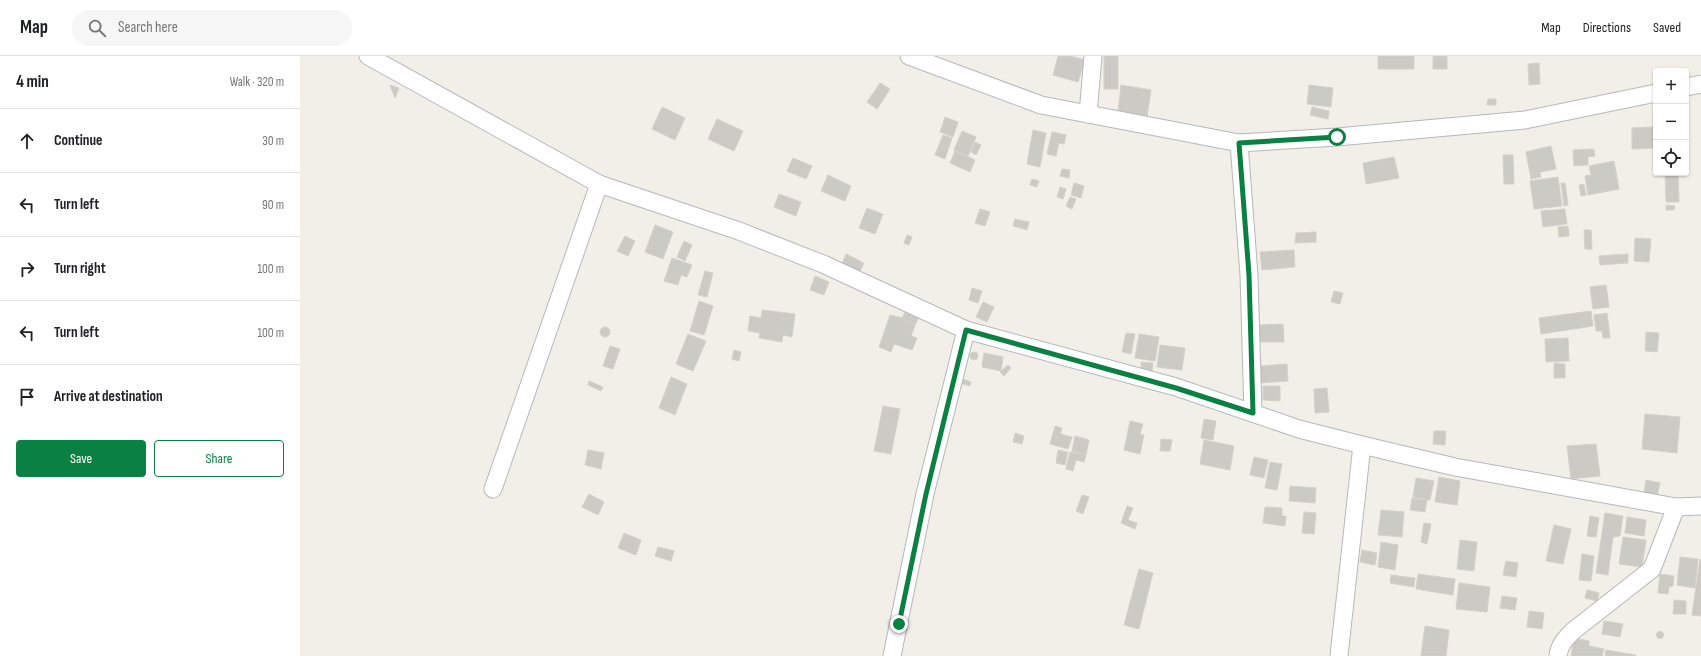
<!DOCTYPE html>
<html lang="en">
<head>
<meta charset="utf-8">
<style>
  :root { --surface:#fff; --page:#f6f6f6; --text:#202124; --muted:#757577; --line:#e0e0e0; --accent:#0b8043 }
  body { margin:0; font-family:"Sofia Sans Condensed",sans-serif; background:var(--page); color:var(--text) }
  .controls { position:absolute; right:12px; top:12px; display:grid; overflow:hidden; border-radius:4px; box-shadow:0 1px 3px #0004 }
  .controls button { width:36px; height:36px; display:grid; place-items:center; padding:0; border:0; border-bottom:1px solid var(--line); background:var(--surface); color:var(--text); font:20px sans-serif }
  .stop { position:absolute; width:12px; height:12px; margin:-9px; border:3px solid #0b8043; border-radius:50%; background:#fff }
  .stop.end { background:#0b8043; border-color:#fff; box-shadow:0 1px 4px #0008 }
  .list { margin:0; padding:0; list-style:none }
  h2 { display:flex; justify-content:space-between; align-items:center; height:52px; margin:0; padding:0 16px; font-size:17px }
  h2 small { font-size:13px; font-weight:400; color:var(--muted) }
  .list li { display:grid; grid-template-columns:26px 1fr auto; gap:12px; align-items:center; box-sizing:border-box; height:64px; padding:0 16px; border-top:1px solid var(--line) }
  .list b { display:block; font-size:15px; white-space:nowrap }
  .list em { font-size:13px; font-style:normal; color:var(--muted) }
  .actions { display:flex; gap:8px; padding:12px 16px }
  .actions a { flex:1; padding:9px 0; border:1px solid var(--accent); border-radius:4px; text-align:center; font-size:14px; color:var(--accent) }
  .actions .main { background:var(--accent); color:#fff }
  .icon { flex:none; width:22px; height:22px; fill:none; stroke:currentColor; stroke-width:2; stroke-linecap:round; stroke-linejoin:round }
  .map { position:relative; flex:none; width:1401px; height:600px; overflow:hidden }
  header { display:flex; align-items:center; gap:24px; box-sizing:border-box; height:56px; padding:0 20px; background:var(--surface); border-bottom:1px solid var(--line) }
  header strong { font-size:19px }
  nav { display:flex; gap:22px; margin-inline-start:auto; font-size:14px }
  .search { width:280px; height:36px; background:var(--page); display:flex; align-items:center; gap:10px; box-sizing:border-box; padding:0 14px; border-radius:22px; color:var(--muted); font-size:15px }
  main { display:flex }
  aside { flex:1; background:var(--surface) }
  .map>svg:first-child { display:block }
  .building { fill:#cccac5; stroke:#d6d1c6 }
  .lines { fill:none; stroke-linecap:round; stroke-linejoin:round }
  .minor-casing { stroke:#b5b8bc; stroke-width:19 }
  .minor { stroke:#fff; stroke-width:17 }
  .route { stroke:#0b8043; stroke-width:5 }
</style>
</head>
<body>
<header>
<strong>Map</strong>
<div class="search"><svg class="icon" aria-label="search" viewBox="0 0 24 24"><circle cx="10" cy="10" r="6"/><path d="M15 15l6 6"/></svg>Search here</div>
<nav><a>Map</a><a>Directions</a><a>Saved</a></nav>
</header>
<main>
<aside>
<h2>4 min<small>Walk · 320 m</small></h2>
<ul class="list">
<li><svg class="icon" aria-label="ahead" viewBox="0 0 24 24"><path d="M12 20V5M6 11l6-6 6 6"/></svg><div><b>Continue</b></div><em>30 m</em></li>
<li><svg class="icon" aria-label="left" viewBox="0 0 24 24"><path d="M17 20v-9H6M10 6l-5 5 5 5"/></svg><div><b>Turn left</b></div><em>90 m</em></li>
<li><svg class="icon" aria-label="right" viewBox="0 0 24 24"><path d="M7 20v-9h11M14 6l5 5-5 5"/></svg><div><b>Turn right</b></div><em>100 m</em></li>
<li><svg class="icon" aria-label="left" viewBox="0 0 24 24"><path d="M17 20v-9H6M10 6l-5 5 5 5"/></svg><div><b>Turn left</b></div><em>100 m</em></li>
<li><svg class="icon" aria-label="arrive" viewBox="0 0 24 24"><path d="M6 21V4h12l-3 4 3 4H6"/></svg><div><b>Arrive at destination</b></div></li>
</ul>
<div class="actions"><a class="main">Save</a><a>Share</a></div>
</aside>
<div class="map">
<svg width="1401" height="600" viewBox="0 0 1401 600">
  <rect width="100%" height="100%" fill="#f1efe8"/>
  <g class="building">
    <polygon points="758,0 770,0 785,4 778,26 753,19"/>
    <rect x="804" y="0" width="14" height="33"/>
    <rect x="1078" y="0" width="36" height="13"/>
    <rect x="1133" y="0" width="14" height="13"/>
    <polygon points="1239,7 1240,28 1229,29 1228,8"/>
    <polygon points="580,27 590,33 577,53 567,46"/>
    <polygon points="90,29 99,32 95,42"/>
    <polygon points="821,29 851,34 847,60 818,55"/>
    <polygon points="1009,29 1033,32 1031,51 1007,48"/>
    <polygon points="1188,43 1196,43 1196,49 1187,49"/>
    <polygon points="362,51 385,62 375,84 352,73"/>
    <polygon points="1012,51 1029,55 1028,63 1010,59"/>
    <polygon points="645,61 658,66 653,81 640,76"/>
    <polygon points="417,63 443,75 434,95 408,83"/>
    <polygon points="1354,71 1355,92 1332,93 1332,72"/>
    <polygon points="733,74 746,77 740,111 727,108"/>
    <polygon points="662,75 676,81 668,100 654,94"/>
    <polygon points="752,76 766,79 764,88 759,87 756,100 747,98"/>
    <polygon points="643,79 652,82 645,103 635,99"/>
    <polygon points="675,86 681,89 676,99 671,96"/>
    <polygon points="1251,90 1256,113 1240,116 1241,121 1231,123 1226,96"/>
    <polygon points="1294,93 1295,100 1288,101 1288,109 1274,110 1273,94"/>
    <polygon points="655,95 675,104 670,116 650,107"/>
    <polygon points="1203,99 1213,99 1214,128 1204,128"/>
    <polygon points="1094,101 1099,122 1066,128 1063,107"/>
    <polygon points="493,102 512,110 506,123 487,115"/>
    <polygon points="1314,105 1319,133 1288,139 1285,120 1291,119 1289,110"/>
    <polygon points="762,113 770,114 769,122 760,120"/>
    <polygon points="1365,117 1378,117 1379,146 1366,146"/>
    <polygon points="528,119 551,130 545,145 521,135"/>
    <polygon points="1258,121 1262,150 1234,153 1230,125"/>
    <polygon points="732,123 739,125 737,131 730,129"/>
    <polygon points="774,127 784,130 781,142 771,139"/>
    <polygon points="1261,127 1265,127 1268,149 1264,150"/>
    <polygon points="1284,128 1286,139 1281,140 1279,129"/>
    <polygon points="760,131 766,133 763,143 757,141"/>
    <polygon points="479,138 501,146 496,160 474,151"/>
    <polygon points="770,141 776,143 772,153 766,150"/>
    <polygon points="1366,149 1375,150 1374,154 1366,154"/>
    <polygon points="567,152 583,158 575,178 559,172"/>
    <polygon points="680,153 690,156 685,170 675,167"/>
    <polygon points="1265,153 1267,168 1243,171 1241,155"/>
    <polygon points="715,163 729,166 727,174 713,170"/>
    <polygon points="355,169 373,176 363,203 345,196"/>
    <polygon points="1268,170 1269,180 1259,181 1258,171"/>
    <polygon points="1284,174 1291,174 1292,193 1285,193"/>
    <polygon points="1016,176 1016,186 995,187 996,177"/>
    <polygon points="607,179 612,181 609,189 604,187"/>
    <polygon points="325,180 335,185 328,200 317,195"/>
    <polygon points="1335,182 1351,183 1349,206 1334,205"/>
    <polygon points="384,185 392,189 385,205 377,201"/>
    <polygon points="994,194 995,211 962,214 960,196"/>
    <polygon points="546,198 564,207 559,217 542,208"/>
    <polygon points="1328,198 1328,207 1300,209 1299,200"/>
    <polygon points="372,202 392,209 387,221 381,219 378,229 364,225"/>
    <polygon points="405,215 413,217 407,241 398,239"/>
    <polygon points="515,220 529,226 524,239 510,234"/>
    <polygon points="1306,229 1309,251 1293,253 1290,231"/>
    <polygon points="672,232 682,235 678,247 669,244"/>
    <polygon points="1034,235 1043,237 1040,248 1031,246"/>
    <polygon points="399,245 413,250 404,279 390,275"/>
    <polygon points="683,246 694,251 687,266 676,261"/>
    <polygon points="609,249 622,255 615,269 602,262"/>
    <polygon points="462,254 495,258 492,281 483,279 482,286 459,282 460,277 448,275 450,260 461,262"/>
    <polygon points="1291,255 1293,270 1241,278 1239,262"/>
    <polygon points="1307,257 1310,282 1303,282 1302,275 1296,275 1294,259"/>
    <polygon points="590,259 602,262 615,269 611,280 617,282 612,294 594,288 591,296 579,291"/>
    <polygon points="983,268 984,286 956,286 955,269"/>
    <circle cx="305" cy="276" r="5"/>
    <polygon points="1346,276 1359,277 1357,296 1345,295"/>
    <polygon points="826,277 835,278 831,298 822,296"/>
    <polygon points="388,278 406,285 393,315 376,308"/>
    <polygon points="839,278 859,281 855,305 835,302"/>
    <polygon points="1268,282 1269,305 1246,306 1245,283"/>
    <polygon points="860,289 885,292 882,314 857,311"/>
    <polygon points="310,290 320,293 313,313 303,310"/>
    <polygon points="434,294 441,296 439,305 432,303"/>
    <circle cx="674" cy="300" r="4"/>
    <polygon points="684,297 703,301 701,315 682,311"/>
    <polygon points="841,306 853,307 852,315 841,314"/>
    <polygon points="1254,307 1265,308 1265,322 1254,322"/>
    <polygon points="987,308 988,325 961,327 960,310"/>
    <polygon points="708,309 711,312 704,320 700,316"/>
    <polygon points="371,321 387,328 375,359 359,352"/>
    <polygon points="657,321 671,326 670,330 656,326"/>
    <polygon points="289,325 303,331 301,335 288,329"/>
    <polygon points="963,330 980,330 980,345 963,344"/>
    <polygon points="1027,332 1029,356 1015,357 1014,333"/>
    <polygon points="583,350 600,353 591,398 574,395"/>
    <polygon points="1345,358 1380,361 1377,397 1342,393"/>
    <polygon points="904,363 916,365 913,384 901,382"/>
    <polygon points="830,365 843,368 840,378 844,379 840,398 824,394"/>
    <polygon points="755,370 762,372 760,378 772,381 768,393 750,388"/>
    <polygon points="1134,375 1146,375 1145,389 1133,388"/>
    <polygon points="715,377 724,380 722,388 713,386"/>
    <polygon points="775,380 789,384 786,399 772,395"/>
    <polygon points="861,383 872,384 870,395 860,395"/>
    <polygon points="904,384 934,390 930,414 900,408"/>
    <polygon points="1296,388 1300,420 1271,423 1267,390"/>
    <polygon points="288,394 304,397 301,413 285,409"/>
    <polygon points="758,394 768,396 765,409 756,407"/>
    <polygon points="770,396 786,399 784,406 776,404 773,415 766,413"/>
    <polygon points="954,401 968,404 964,422 950,419"/>
    <polygon points="970,406 982,408 977,434 965,432"/>
    <polygon points="1139,421 1160,425 1157,449 1135,446"/>
    <polygon points="1116,422 1134,425 1130,444 1113,441"/>
    <polygon points="1346,424 1360,427 1357,440 1344,437"/>
    <polygon points="990,430 1016,432 1015,447 989,445"/>
    <polygon points="289,438 304,446 298,459 282,451"/>
    <polygon points="782,439 789,441 783,458 776,455"/>
    <polygon points="1112,442 1127,444 1125,456 1110,454"/>
    <polygon points="827,450 833,452 828,464 837,467 835,473 821,467"/>
    <polygon points="965,451 982,452 982,460 986,460 985,470 963,467"/>
    <polygon points="1081,454 1104,456 1102,481 1078,479"/>
    <polygon points="1004,456 1016,457 1014,478 1002,477"/>
    <polygon points="1305,457 1323,460 1320,480 1313,481 1308,519 1296,517"/>
    <polygon points="1290,460 1299,462 1296,481 1287,480"/>
    <polygon points="1327,461 1346,464 1344,480 1325,477"/>
    <polygon points="1124,467 1131,468 1127,488 1121,486"/>
    <polygon points="1254,469 1271,473 1263,508 1246,505"/>
    <polygon points="324,477 341,484 336,499 318,492"/>
    <polygon points="1323,481 1346,484 1342,511 1319,508"/>
    <polygon points="1160,484 1177,486 1174,515 1157,513"/>
    <polygon points="1081,486 1098,489 1095,514 1078,511"/>
    <polygon points="358,491 374,495 371,505 355,500"/>
    <polygon points="1062,494 1077,497 1075,509 1060,506"/>
    <polygon points="1282,498 1294,500 1291,525 1279,524"/>
    <polygon points="1380,501 1398,503 1395,532 1377,529"/>
    <polygon points="1400,503 1401,503 1401,560 1392,559"/>
    <polygon points="1206,505 1218,507 1216,521 1203,519"/>
    <polygon points="839,513 853,517 839,573 824,569"/>
    <polygon points="1118,518 1155,523 1153,539 1116,533"/>
    <polygon points="1360,518 1374,520 1373,530 1369,531 1368,538 1358,537"/>
    <polygon points="1091,519 1115,522 1114,531 1090,527"/>
    <polygon points="1159,527 1190,531 1187,556 1156,553"/>
    <polygon points="1287,534 1299,537 1297,545 1285,542"/>
    <polygon points="1202,540 1217,542 1215,554 1200,552"/>
    <polygon points="1374,544 1386,545 1386,558 1373,558"/>
    <polygon points="1229,555 1244,557 1242,573 1227,571"/>
    <polygon points="1304,565 1323,568 1320,581 1302,578"/>
    <polygon points="1125,570 1149,574 1146,600 1121,600"/>
    <circle cx="1360" cy="579" r="3.5"/>
    <polygon points="1274,582 1289,585 1289,590 1304,593 1302,600 1271,600"/>
    <polygon points="1306,594 1336,599 1335,600 1305,600"/>
  </g>
  <g class="lines">
    <g class="minor-casing">
      <g id="minor">
        <polyline points="68,0 299,128 439,175 523,208 666,274 876,331 999,373 1062,389 1155,411 1376,451 1401,450"/>
        <polyline points="609,0 741,49 939,87 1037,81 1225,64 1356,37"/>
        <polyline points="1386,31 1401,28"/>
        <polyline points="788,58 793,0"/>
        <polyline points="939,87 949,219 953,357"/>
        <polyline points="193,433 299,128"/>
        <polyline points="592,600 625,438 666,274"/>
        <polyline points="1039,600 1062,389"/>
        <path d="M1258,600c1,-11 8,-18 15,-25l79,-62 24,-62"/>
      </g>
    </g>
    <use href="#minor" class="minor"/>
  </g>
  <g class="lines">
    <polyline class="route" points="599,568 626,438 666,274 876,332 953,357 949,219 939,87 1037,81"/>
  </g>
</svg>
<div class="controls">
<button>+</button>
<button>−</button>
<button><svg class="icon" aria-label="locate" viewBox="0 0 24 24"><circle cx="12" cy="12" r="6"/><path d="M12 2v4M12 18v4M2 12h4M18 12h4"/></svg></button>
</div>
<div class="stop" style="left:1037px;top:81px"></div>
<div class="stop end" style="left:599px;top:568px"></div>
</div>
</main>
</body>
</html>
